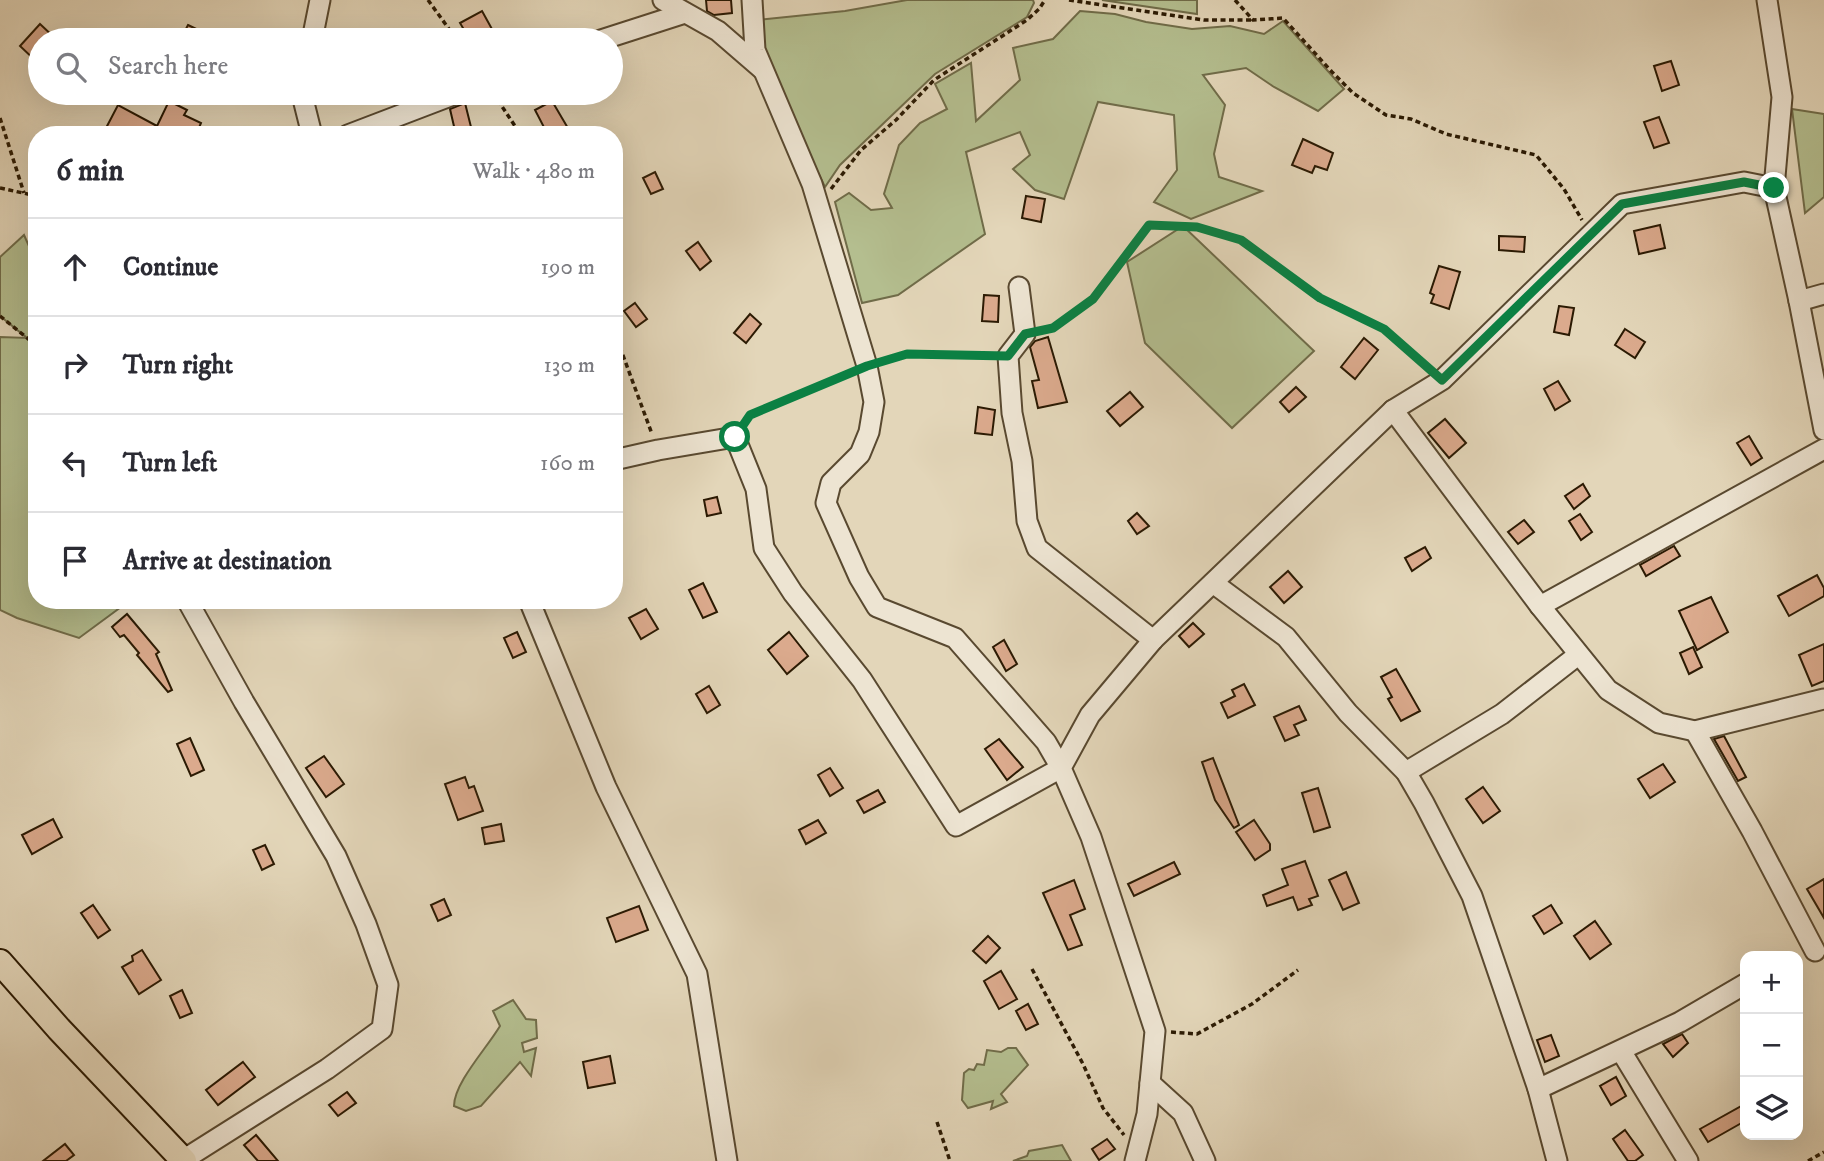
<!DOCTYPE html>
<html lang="en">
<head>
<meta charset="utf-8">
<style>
  :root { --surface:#fff; --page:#f2f2f3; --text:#2b2b33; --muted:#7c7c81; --line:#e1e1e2 }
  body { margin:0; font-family:"IM FELL DW Pica",serif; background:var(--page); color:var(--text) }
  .controls { position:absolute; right:21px; bottom:21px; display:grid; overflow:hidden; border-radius:14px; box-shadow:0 7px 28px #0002 }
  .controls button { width:63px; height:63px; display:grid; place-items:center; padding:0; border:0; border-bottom:2px solid var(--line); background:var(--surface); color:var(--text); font:35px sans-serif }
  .stop { position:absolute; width:21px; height:21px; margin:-16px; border:5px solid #0b8043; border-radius:50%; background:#fff }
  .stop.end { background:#0b8043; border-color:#fff; box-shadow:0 2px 7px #0008 }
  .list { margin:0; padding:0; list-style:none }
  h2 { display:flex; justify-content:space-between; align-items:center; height:91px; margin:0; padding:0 28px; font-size:30px }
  h2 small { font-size:23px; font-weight:400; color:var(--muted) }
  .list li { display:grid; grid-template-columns:46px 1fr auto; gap:21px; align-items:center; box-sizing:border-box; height:98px; padding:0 28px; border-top:2px solid var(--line) }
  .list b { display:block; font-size:26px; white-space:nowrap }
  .list em { font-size:23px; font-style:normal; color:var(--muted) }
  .icon { flex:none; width:38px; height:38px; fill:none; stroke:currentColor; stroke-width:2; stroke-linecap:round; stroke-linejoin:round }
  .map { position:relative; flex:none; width:1824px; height:1161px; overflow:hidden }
  .search { position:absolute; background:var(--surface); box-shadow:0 7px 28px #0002; left:28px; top:28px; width:595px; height:77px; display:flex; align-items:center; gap:18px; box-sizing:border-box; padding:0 24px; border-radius:38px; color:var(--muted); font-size:26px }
  .panel { position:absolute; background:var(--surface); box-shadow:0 7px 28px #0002; left:28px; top:126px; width:595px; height:483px; border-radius:28px }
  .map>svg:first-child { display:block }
  .green { fill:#b4be8f; stroke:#706c49; stroke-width:2 }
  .building { fill:#dbaa8d; stroke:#2b1a03; stroke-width:2 }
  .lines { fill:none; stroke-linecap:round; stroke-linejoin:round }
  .minor-casing { stroke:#594930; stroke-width:23 }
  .major-casing { stroke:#2b1a03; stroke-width:28 }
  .path { stroke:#2b1a03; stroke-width:3.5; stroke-dasharray:5 3.5; stroke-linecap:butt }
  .minor { stroke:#ede4d2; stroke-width:19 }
  .major { stroke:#e3d6b9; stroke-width:24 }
  .route { stroke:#0b8043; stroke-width:9 }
</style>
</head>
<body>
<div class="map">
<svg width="1824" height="1161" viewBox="0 0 1824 1161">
  <rect width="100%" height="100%" fill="#e3d6b9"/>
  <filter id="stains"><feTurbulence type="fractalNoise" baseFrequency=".00286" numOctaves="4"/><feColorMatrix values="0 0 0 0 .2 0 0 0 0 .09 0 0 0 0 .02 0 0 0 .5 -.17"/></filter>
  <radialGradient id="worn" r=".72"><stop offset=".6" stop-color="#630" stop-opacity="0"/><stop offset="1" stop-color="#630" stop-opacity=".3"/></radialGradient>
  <g class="green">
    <polygon points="907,0 1033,0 1034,3 1027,17 935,74 840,165 825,187 765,63 758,20 845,11"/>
    <polygon points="1102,0 1197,0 1197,14"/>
    <polygon points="1080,11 1115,14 1146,22 1192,29 1230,26 1264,34 1283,21 1344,89 1318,111 1274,87 1246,68 1203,75 1225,105 1214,154 1219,177 1262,191 1191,219 1154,202 1177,170 1174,115 1098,102 1064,199 1035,190 1013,169 1030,155 1020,132 966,152 985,234 898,295 862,303 835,202 849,193 871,210 892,208 884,194 899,145 920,123 947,109 935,84 971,63 976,121 1020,80 1013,48 1053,39"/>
    <polygon points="1792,109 1824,114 1824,197 1805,213"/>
    <polygon points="1183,226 1314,351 1232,428 1145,343 1127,262"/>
    <polygon points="24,235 37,264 37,600 121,600 121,607 79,638 17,618 0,610 0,337 27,338 0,316 0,257"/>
    <path d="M513,1000l13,19 10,1 1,18 -15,5 2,9 12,-4 -5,28 -11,-14 -39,44 -15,5 -12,-5c0,-23 33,-58 46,-80l-7,-15z"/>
    <polygon points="1008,1048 1016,1048 1028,1065 1001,1094 1007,1102 991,1109 993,1101 968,1108 962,1100 964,1073 969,1069 974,1070 977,1064 984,1065 987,1050 1001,1052"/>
    <polygon points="1062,1145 1071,1161 1013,1161 1027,1156 1029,1151"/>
  </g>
  <g class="building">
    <polygon points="706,0 731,0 732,13 714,15 707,11"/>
    <polygon points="482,11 498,40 470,40 460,23"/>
    <polygon points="40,24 57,40 40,40 40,65 20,46"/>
    <polygon points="188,25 219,40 180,40"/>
    <polygon points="1671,61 1679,85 1662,91 1654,66"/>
    <polygon points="169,101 187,110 184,115 201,123 196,135 113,135 105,130 118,105 157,126"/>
    <polygon points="552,101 572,135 548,135 535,110"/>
    <polygon points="465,103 473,135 456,135 450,109"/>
    <polygon points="1659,117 1669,143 1654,148 1644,122"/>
    <polygon points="1303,139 1333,153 1327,170 1315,166 1312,173 1292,165"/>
    <polygon points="655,172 663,189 651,194 643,178"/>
    <polygon points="1026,196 1045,199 1041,222 1022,218"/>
    <polygon points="1660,225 1665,248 1639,254 1634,231"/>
    <polygon points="1499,236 1525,237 1524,252 1499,250"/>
    <polygon points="698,242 711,261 700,270 686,251"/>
    <polygon points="1439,266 1460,272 1449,309 1431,303 1434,295 1430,293"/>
    <polygon points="984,295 999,296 998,322 982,321"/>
    <polygon points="635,303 647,319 636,327 624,311"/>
    <polygon points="1559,306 1574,308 1569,335 1554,332"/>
    <polygon points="750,314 761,324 746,343 734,333"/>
    <polygon points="1625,329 1645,342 1635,358 1615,345"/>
    <polygon points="1048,337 1067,402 1038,408 1032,381 1039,380 1030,347 1035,341"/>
    <polygon points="1364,338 1378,350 1355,379 1341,367"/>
    <polygon points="1558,381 1570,401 1555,410 1544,389"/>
    <polygon points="1296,387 1306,397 1289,412 1280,402"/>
    <polygon points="1130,392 1143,407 1120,426 1107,411"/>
    <polygon points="978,407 995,410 992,435 975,433"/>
    <polygon points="1445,419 1466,443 1449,458 1428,433"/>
    <polygon points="1749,436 1762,458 1751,465 1737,443"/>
    <polygon points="1583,484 1590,496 1574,509 1565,496"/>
    <polygon points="717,497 721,513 707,516 704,500"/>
    <polygon points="1137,513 1149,526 1137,534 1128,521"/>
    <polygon points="1580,514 1592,532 1581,540 1569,521"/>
    <polygon points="1524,520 1534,532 1518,544 1508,532"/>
    <polygon points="1674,546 1680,556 1646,576 1640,565"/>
    <polygon points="1425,547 1431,558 1412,571 1405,558"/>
    <polygon points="1288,571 1302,587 1284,603 1270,587"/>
    <polygon points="1817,575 1824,588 1824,596 1789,616 1778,596"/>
    <polygon points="703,583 717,612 703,618 689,590"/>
    <polygon points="1711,597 1728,632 1697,650 1679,611"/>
    <polygon points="646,609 658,629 641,639 629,618"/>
    <polygon points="127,614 159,652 156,654 172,690 168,692 137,655 139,653 124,635 120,637 112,627"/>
    <polygon points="1193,623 1204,634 1189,647 1179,636"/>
    <polygon points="517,632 526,652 513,658 504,638"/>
    <polygon points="789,632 808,656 787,674 768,650"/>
    <polygon points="1004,640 1017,664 1006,671 993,647"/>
    <polygon points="1824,644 1824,681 1812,686 1799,655"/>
    <polygon points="1693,647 1702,667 1689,674 1680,653"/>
    <polygon points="1396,669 1420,711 1401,721 1388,699 1392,697 1381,677"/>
    <polygon points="1244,684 1255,705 1228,718 1221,703 1235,696 1232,690"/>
    <polygon points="709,686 720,705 707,713 696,694"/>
    <polygon points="1299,706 1306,720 1294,725 1299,735 1285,741 1274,717"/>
    <polygon points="1724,736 1746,777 1738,781 1714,739"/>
    <polygon points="190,738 204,770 191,776 177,744"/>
    <polygon points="999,739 1023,767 1007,780 985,749"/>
    <polygon points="324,756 344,784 326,797 306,768"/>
    <polygon points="1213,758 1239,825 1234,828 1215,800 1202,762"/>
    <polygon points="1663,764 1675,782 1650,798 1638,779"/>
    <polygon points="830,768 843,788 830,796 818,775"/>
    <polygon points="465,777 469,788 474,786 483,811 458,820 445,784"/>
    <polygon points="1483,787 1500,811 1483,823 1466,799"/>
    <polygon points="1318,788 1330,827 1314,832 1302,793"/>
    <polygon points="878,790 885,802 864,813 857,801"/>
    <polygon points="53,819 62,837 32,854 22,835"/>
    <polygon points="818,820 826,833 806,844 799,830"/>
    <polygon points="1254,820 1270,844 1270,850 1255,860 1236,832"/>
    <polygon points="501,824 504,841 485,844 482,828"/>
    <polygon points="265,845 274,864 262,870 253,850"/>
    <polygon points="1305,861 1318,896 1309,899 1312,905 1298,910 1293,897 1267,906 1263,895 1288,885 1282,869"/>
    <polygon points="1174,862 1180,874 1134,896 1128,884"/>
    <polygon points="1346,872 1359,903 1343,910 1329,880"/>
    <polygon points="1824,879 1824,918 1807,889"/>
    <polygon points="1074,880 1085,909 1070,915 1082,945 1068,950 1043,893"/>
    <polygon points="444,899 451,915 438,921 431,905"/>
    <polygon points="93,905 110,930 98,938 81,913"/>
    <polygon points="1551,905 1562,923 1544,934 1533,916"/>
    <polygon points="639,906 648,930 616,942 607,918"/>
    <polygon points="1595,921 1611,944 1590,959 1574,936"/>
    <polygon points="988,936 1000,948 986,963 973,951"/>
    <polygon points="142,950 161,980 139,994 122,967 133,961 132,956"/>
    <polygon points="1001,971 1017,999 999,1009 984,981"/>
    <polygon points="182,990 192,1013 180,1018 170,996"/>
    <polygon points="1028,1004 1038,1024 1026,1030 1016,1011"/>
    <polygon points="1682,1034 1688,1043 1673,1057 1663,1044"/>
    <polygon points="1551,1035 1559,1056 1545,1062 1537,1040"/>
    <polygon points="610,1056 615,1083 588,1088 583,1062"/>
    <polygon points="243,1062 255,1077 218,1105 206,1090"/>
    <polygon points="1616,1077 1626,1096 1611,1105 1600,1086"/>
    <polygon points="347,1092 356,1103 338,1116 329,1105"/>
    <polygon points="1745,1104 1745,1121 1708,1142 1700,1129"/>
    <polygon points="1625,1130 1643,1155 1635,1161 1628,1161 1613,1139"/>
    <polygon points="256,1135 278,1161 258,1161 244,1145"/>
    <polygon points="1107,1139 1115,1149 1099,1160 1092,1149"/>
    <polygon points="65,1144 74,1155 66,1161 43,1161"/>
  </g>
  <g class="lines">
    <g class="minor-casing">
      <g id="minor">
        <polyline points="663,0 718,31 762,69"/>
        <polyline points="1767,0 1782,97 1774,188"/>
        <polyline points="312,40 320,0"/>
        <polyline points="601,40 685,13"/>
        <polyline points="304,93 303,99 312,135"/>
        <polyline points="348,135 458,93"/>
        <polyline points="1019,287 1025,334 1008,356 1012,413 1022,461 1027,521 1037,548 1153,640"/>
        <polyline points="1799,301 1824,430"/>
        <polyline points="1393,410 1540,606 1608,690 1659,723 1695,731 1824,699"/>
        <polyline points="614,460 658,450 735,437 756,489 764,548 793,593 862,680 956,826 1061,768 1046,742 955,638 877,607 859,577 826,503 831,483 860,454 869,432 874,402 867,366 812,184 755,50 752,0"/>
        <polyline points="1213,583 1286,637 1348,713 1406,772 1424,803 1472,896 1538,1089 1557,1161"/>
        <polyline points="529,600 606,787 697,974 727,1161"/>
        <polyline points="1540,606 1824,449"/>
        <polyline points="1695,731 1752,831 1815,951"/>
        <polyline points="1406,772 1502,714 1578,655"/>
        <polyline points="1621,1051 1688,1161"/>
        <polyline points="1150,1083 1183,1113 1205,1161"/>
        <polyline points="1538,1089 1680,1022 1745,984"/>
        <polyline points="183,1160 327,1069 382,1029 388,985 366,924 336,856 244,702 187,600"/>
        <polyline points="1135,1161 1147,1114 1155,1031 1091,837 1061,768 1090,715 1153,640 1393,410 1442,380 1622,204 1744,182 1774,188 1799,301 1824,294"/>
      </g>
    </g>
    <g class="major-casing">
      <polyline id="major" points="0,962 59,1029 184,1161"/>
    </g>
    <g class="path">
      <polyline points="428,0 457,40"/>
      <polyline points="1069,0 1204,20 1253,20"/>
      <polyline points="1235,0 1253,20 1283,18 1332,72 1353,93 1386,115 1411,119 1446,134 1536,155 1564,189 1582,220"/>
      <polyline points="493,93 521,135"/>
      <polyline points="0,118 24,193"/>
      <polyline points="0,188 37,196"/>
      <polyline points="831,189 861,150 896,120 934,80 1027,20 1039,9 1045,0"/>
      <polyline points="0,316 37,346"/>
      <polyline points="614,331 652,434"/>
      <path d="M1041,331c45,-9 83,-71 108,-106l48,2 44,13 79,58 64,31 46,40"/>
      <polyline points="882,361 907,353 992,356"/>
      <polyline points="744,424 750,415 852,373"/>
      <polyline points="1032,969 1083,1064 1103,1108 1124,1135"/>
      <polyline points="1171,1032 1197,1034 1252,1004 1298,970"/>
      <polyline points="937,1122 950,1161"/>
      <polyline points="1808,1161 1824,1152"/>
    </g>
    <use href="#minor" class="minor"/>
    <use href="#major" class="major"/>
  </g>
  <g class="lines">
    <polyline class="route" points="735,437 750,415 867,366 907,354 1008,356 1025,334 1053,328 1093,299 1149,225 1197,227 1241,240 1320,298 1384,329 1442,380 1622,204 1744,182 1774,188"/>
  </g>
  <rect width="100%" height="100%" filter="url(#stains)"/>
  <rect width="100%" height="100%" fill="url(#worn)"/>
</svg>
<div class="controls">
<button>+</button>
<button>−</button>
<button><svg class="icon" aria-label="layers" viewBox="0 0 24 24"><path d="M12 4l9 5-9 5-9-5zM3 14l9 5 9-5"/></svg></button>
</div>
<div class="stop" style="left:735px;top:437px"></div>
<div class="stop end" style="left:1774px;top:188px"></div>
<div class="search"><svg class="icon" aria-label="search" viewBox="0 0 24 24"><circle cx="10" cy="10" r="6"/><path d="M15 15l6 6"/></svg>Search here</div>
<section class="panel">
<h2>6 min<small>Walk · 480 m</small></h2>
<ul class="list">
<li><svg class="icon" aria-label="ahead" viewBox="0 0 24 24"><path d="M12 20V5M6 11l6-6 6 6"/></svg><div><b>Continue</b></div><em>190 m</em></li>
<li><svg class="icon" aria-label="right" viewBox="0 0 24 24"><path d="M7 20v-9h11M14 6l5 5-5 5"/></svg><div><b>Turn right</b></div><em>130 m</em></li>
<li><svg class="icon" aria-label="left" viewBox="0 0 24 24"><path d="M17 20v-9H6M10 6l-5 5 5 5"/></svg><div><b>Turn left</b></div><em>160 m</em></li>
<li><svg class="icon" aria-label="arrive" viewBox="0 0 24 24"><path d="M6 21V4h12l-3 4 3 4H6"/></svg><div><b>Arrive at destination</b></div></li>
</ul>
</section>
</div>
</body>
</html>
